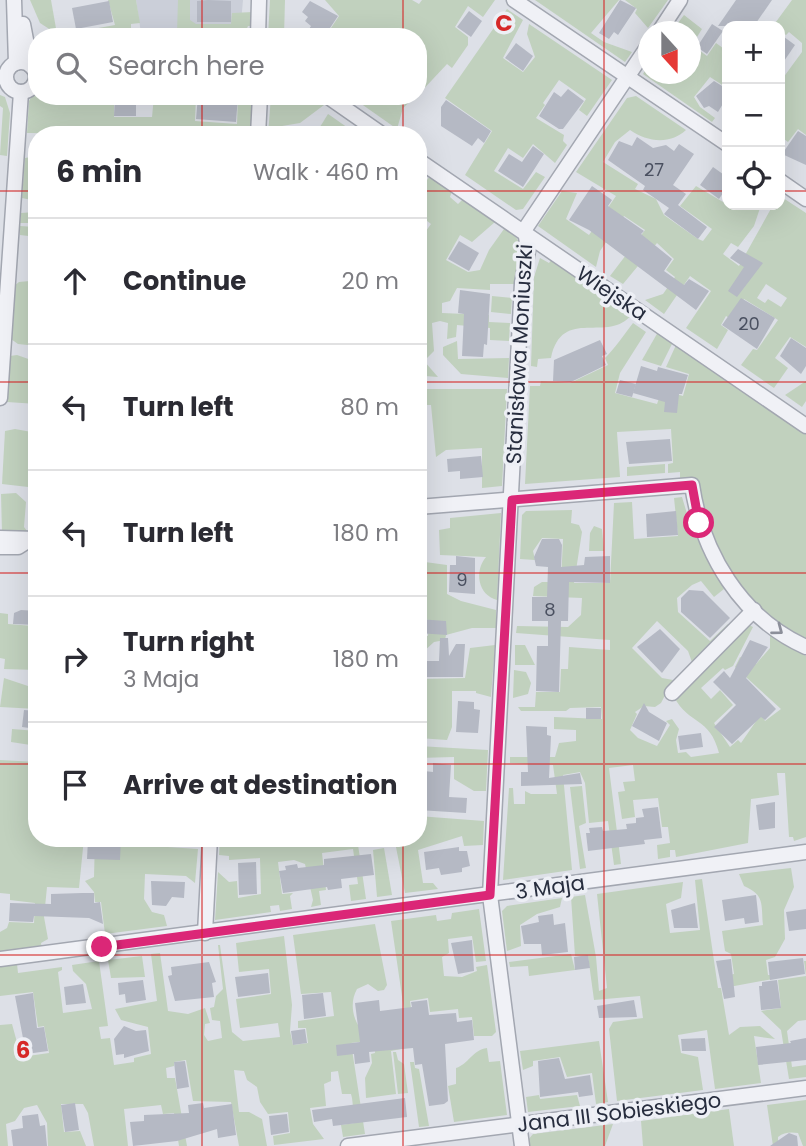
<!DOCTYPE html>
<html lang="en">
<head>
<meta charset="utf-8">
<style>
  :root { --surface:#fff; --page:#f7f7f7; --text:#2b2b33; --muted:#7c7c81; --line:#e1e1e2 }
  body { margin:0; font-family:Poppins,sans-serif; background:var(--page); color:var(--text) }
  .controls { position:absolute; right:21px; top:21px; display:grid; overflow:hidden; border-radius:14px; box-shadow:0 7px 28px #0002 }
  .controls button { width:63px; height:63px; display:grid; place-items:center; padding:0; border:0; border-bottom:2px solid var(--line); background:var(--surface); color:var(--text); font:35px sans-serif }
  .compass { position:absolute; left:638px; top:21px; width:63px; height:63px; border-radius:50%; background:var(--surface); box-shadow:0 7px 28px #0002; rotate:159deg }
  .stop { position:absolute; width:21px; height:21px; margin:-16px; border:5px solid #db2777; border-radius:50%; background:#fff }
  .stop.end { background:#db2777; border-color:#fff; box-shadow:0 2px 7px #0008 }
  .list { margin:0; padding:0; list-style:none }
  h2 { display:flex; justify-content:space-between; align-items:center; height:91px; margin:0; padding:0 28px; font-size:30px }
  h2 small { font-size:23px; font-weight:400; color:var(--muted) }
  .list li { display:grid; grid-template-columns:46px 1fr auto; gap:21px; align-items:center; box-sizing:border-box; height:126px; padding:0 28px; border-top:2px solid var(--line) }
  .list b { display:block; font-size:26px; white-space:nowrap }
  .list p { margin:0; font-size:23px; white-space:nowrap; color:var(--muted) }
  .list em { font-size:23px; font-style:normal; color:var(--muted) }
  .icon { flex:none; width:38px; height:38px; fill:none; stroke:currentColor; stroke-width:2; stroke-linecap:round; stroke-linejoin:round }
  .map { position:relative; flex:none; width:806px; height:1146px; overflow:hidden }
  .search { position:absolute; background:var(--surface); box-shadow:0 7px 28px #0002; left:28px; top:28px; width:399px; height:77px; display:flex; align-items:center; gap:18px; box-sizing:border-box; padding:0 24px; border-radius:28px; color:var(--muted); font-size:26px }
  .panel { position:absolute; background:var(--surface); box-shadow:0 7px 28px #0002; left:28px; top:126px; width:399px; height:721px; border-radius:28px }
  .map>svg:first-child { display:block }
  .built { fill:#cbcfd9 }
  .green { fill:#c1d1be; fill-rule:evenodd }
  .building { fill:#b5b9c4 }
  .lines { fill:none; stroke-linecap:round; stroke-linejoin:round }
  .street-casing { stroke:#a3a7b1; stroke-width:17 }
  .street { stroke:#f0f1f6; stroke-width:14 }
  .oneway { stroke:#8c8f9a }
  .route { stroke:#db2777; stroke-width:9 }
  .grid { fill:none; stroke:#d62828; stroke-width:2; stroke-opacity:0.55 }
  .labels { text-anchor:middle; dominant-baseline:central; stroke-width:7; stroke-linejoin:round; paint-order:stroke }
  .number-label { font-size:18px; fill:#4a5060 }
  .street-label { font-size:21px; fill:#272d3e; stroke:#edeff5 }
  .grid-label { font-size:23px; text-anchor:middle; font-weight:bold; fill:#d62828; stroke:#edeff5; stroke-width:7; stroke-linejoin:round; paint-order:stroke }
</style>
</head>
<body>
<div class="map">
<svg width="806" height="1146" viewBox="0 0 806 1146">
  <rect width="100%" height="100%" fill="#dde0e7"/>
  <polygon class="built" points="136,0 243,0 240,34 141,33"/>
  <g class="green">
    <polygon points="30,0 51,0 57,34 40,23"/>
    <polygon points="108,0 136,0 140,23 131,24 131,33 154,34 154,37 77,37 76,32 115,25"/>
    <polygon points="178,0 190,0 190,20 196,24 231,24 232,13 253,12 253,26 248,26 243,37 163,37 164,34 177,33"/>
    <polygon points="270,0 285,0 284,37 268,37"/>
    <polygon points="325,0 412,0 419,4 422,0 495,0 483,17 468,6 455,27 468,37 468,45 452,68 447,64 418,95 418,37 325,37 339,16"/>
    <polygon points="535,0 619,0 591,33 604,42 632,52 625,62"/>
    <polygon points="625,0 668,0 648,28 635,13 637,9"/>
    <polygon points="792,0 806,0 806,135 798,129 788,142 784,139 780,144 780,82 802,52 802,43 789,32 786,35 780,31 780,26 773,26"/>
    <polygon points="507,9 523,20 503,58 523,72 535,57 527,34 529,24 612,80 587,116 579,110 586,99 559,80 543,103 545,105 536,118 564,135 563,141 567,145 555,163 533,144 523,158 508,148 494,171 523,189 536,172 545,177 523,209 516,210 465,175 492,131 445,98"/>
    <polygon points="684,15 702,29 692,45 707,56 716,43 727,51 727,88 710,77 694,97 700,107 715,118 712,122 643,74 648,66 648,74 690,74 690,32 672,31"/>
    <polygon points="37,88 37,96 114,96 114,117 152,117 154,96 196,96 195,121 237,124 238,96 254,96 251,135 27,133 29,101"/>
    <polygon points="0,95 5,97 10,113 7,156 0,155 3,108 0,106"/>
    <polygon points="271,96 315,96 324,105 300,123 282,126 280,135 268,135"/>
    <polygon points="350,96 416,96 403,108 397,129"/>
    <path d="M636,96l50,34c-16,15 -39,12 -56,0l-15,12 -12,20 35,22 -3,5 21,10 8,16 34,24 5,2 9,-12 -32,-23 16,-20 27,16 4,-6v9h34l-7,21 -16,21 -7,-4 -8,11 16,12 34,-61h7v-9l26,17v134l-16,-10 -15,21 13,10 -14,20 -33,-23 12,-16 4,1 21,-30 -34,-21 -13,20 -5,-3 -5,9 7,5 -11,19 -31,-21 25,-37 -21,-15 -26,38 -19,-14 18,-6 12,-17 -9,-7 8,-11 -17,-16 -34,41 -13,-8 35,-46 -21,-14 -24,35 -4,16 -58,-41 24,-35 15,2 -11,26 23,16 27,-39 -40,-24 51,-74zM766,284l21,14 -6,9 -13,-8 -3,4 -8,-5z"/>
    <polygon points="328,114 331,116 358,135 315,135"/>
    <polygon points="37,156 37,208 36,201 22,198 25,158"/>
    <path d="M430,176l22,15 -2,6 8,7 5,-5 32,23 -23,20 -12,-7 -14,25 22,12 12,-2 9,-20 15,-21c25,9 15,34 12,55h-26v6l-33,-2 -7,13 -8,2v10l47,2v7l21,1 -1,18 -19,-1v-12l-33,-3 -1,12 -9,2 1,-16 -8,-2 -8,2 2,28 -10,10 14,16 -13,-1 -1,13h83l-5,97 -20,2v-40l-36,2 -10,7 -5,-52h-13v-163l13,-18 -13,-10 3,-13 -3,-9z"/>
    <polygon points="35,212 37,237 20,235 20,226 35,227 34,223 20,223 21,213"/>
    <path d="M540,258l9,5 3,-4 80,55c-23,31 -70,-9 -81,44l-13,1 -1,8 -6,-1 3,-89z"/>
    <polygon points="31,277 37,277 37,346 18,344 11,339 14,286 19,282 30,281"/>
    <polygon points="492,296 512,298 511,314 491,312"/>
    <path d="M633,323l13,9 -26,41 -5,20 42,11 5,-14 21,6 6,-22 -23,-7 10,-22 130,88v208c-60,-34 -102,-93 -109,-163l-17,1v-7l-12,1v-9l5,-1 -2,-34 -54,3 3,45 -95,7 5,-98h10l1,-5 29,2 38,-18 -3,-7c9,-9 19,-23 28,-35z"/>
    <polygon points="658,332 673,342 661,366 642,360"/>
    <polygon points="457,341 458,359 509,358 508,378 461,374 443,355 443,347"/>
    <polygon points="17,355 37,362 37,404 7,402 10,356"/>
    <polygon points="806,381 806,401 802,407 785,395"/>
    <polygon points="15,429 37,433 37,488 2,484 5,431"/>
    <polygon points="665,464 665,473 627,476 627,467"/>
    <polygon points="16,493 26,502 24,527 27,531 2,533 1,494"/>
    <path d="M682,497l9,30 33,62 -10,8 -13,-16 -9,4 -15,13 1,14 32,29 18,-17 3,2 -38,39 -5,-14 -31,-30 -25,27 30,30 11,2 -12,23 -6,4 -11,-1 -9,6 2,2 -7,16 8,8 19,8 13,-21 -4,-4 6,-2 7,10 -3,11 2,13 8,-1 5,5 28,-4c-9,-36 -30,-28 -45,-56l73,-73 6,3 -20,39 -8,4 -2,-2 -22,20 10,11 9,-9 13,15 -19,18 16,24 8,-7 3,3 20,-29 4,7 16,-12 -46,-42 5,-10 16,7 14,-16v-15l36,23v181l-12,4 -1,-4h-4l-4,-64h-8l2,22 -28,4 -3,44 -72,14 -1,-7h-5v7l-12,2 -1,-14 13,-2 -2,-16h-6l-4,-29 -25,2 2,17 -13,2 -4,-27 7,-1 -2,-9 12,-1 -2,-16 -24,3 12,96 -7,1 -6,-44 -19,2 -4,-40 -5,-11 -17,3 9,95 -69,10 6,-92h4l1,16h11v-13l6,3h26l-4,-29 -43,-2v-6h45l4,-14 17,-2v-11l-22,-1v-12l48,2 -1,-12 -31,1 -4,3h-45l-3,-4h17l1,-15h24l1,-23h7l1,-22 41,3v-10l-94,-7 1,-7 51,1 13,-12 1,-17 -49,-2 1,-9 8,-5h19l2,-43 -21,-1 -9,13 2,9 -15,-1 2,-44 4,-4 46,-1 -1,13 8,2 3,7 -8,51h36l4,-80 18,-1 2,37 44,-3 -4,-38z"/>
    <path d="M501,513l-4,87c-19,-5 -23,-29 -11,-43l-46,-2 -1,-25 11,-2v-10z"/>
    <polygon points="418,521 427,521 425,562 447,565 447,594 461,601 496,610 496,628 472,628 446,635 445,640 434,642 423,652 421,679 465,678 470,648 495,645 491,697 476,693 476,691 452,691 452,727 447,740 418,738 418,636 428,636 429,620 418,618"/>
    <polygon points="594,526 602,529 604,551 589,551 590,533"/>
    <polygon points="0,613 8,614 8,624 33,626 32,636 37,636 37,670 4,669 5,659 0,658"/>
    <polygon points="515,645 525,645 535,665 515,665"/>
    <polygon points="514,670 526,672 531,683 528,694 513,698"/>
    <polygon points="4,678 37,689 37,709 0,707"/>
    <polygon points="12,729 37,731 37,746 11,742"/>
    <polygon points="418,746 488,750 486,791 474,791 454,779 454,757 418,758"/>
    <polygon points="0,760 37,762 37,838 84,838 79,888 47,887 44,917 48,939 41,943 42,949 0,953 0,932 7,928 9,922 34,923 35,903 10,900 10,894 0,893"/>
    <polygon points="582,786 586,823 579,826 586,868 580,869 570,787"/>
    <polygon points="418,816 484,821 483,845 464,846 462,836 418,850 423,883 433,883 438,889 405,893 395,842 386,843 385,838 418,838"/>
    <polygon points="95,838 138,838 137,845 198,849 195,883 186,876 145,874 144,899 152,912 164,915 167,926 105,934 101,902 95,902 94,892 85,881 94,877"/>
    <polygon points="220,838 357,838 366,899 351,901 349,885 358,884 353,849 322,853 326,890 319,891 321,905 311,907 313,900 305,864 294,860 278,862 282,894 293,893 290,896 292,909 280,911 279,905 270,906 271,912 215,920 218,872 229,882 237,881 238,898 261,894 260,858 229,860 229,856 219,855"/>
    <polygon points="384,848 392,895 377,897 373,850"/>
    <path d="M791,868l3,19 -10,23 1,29 -10,18 -9,3 2,15h9l1,3 -49,9 -1,-12 6,-1 -3,-20 -6,-3 -3,-20 41,-6c-2,-21 2,-30 -19,-39l-5,-12z"/>
    <polygon points="702,879 718,988 721,988 729,1035 740,1027 760,1026 775,1039 754,1036 761,1083 715,1089 707,1030 678,1035 681,1053 698,1057 703,1090 617,1101 609,1029 613,1022 643,1018 640,996 594,1000 588,956 575,956 571,897 585,895 596,957 599,991 607,988 597,894 683,882 681,898 666,904 670,933 700,930 695,880"/>
    <polygon points="562,898 560,907 537,914 520,925 521,946 507,951 502,911 507,906"/>
    <path d="M479,909l7,52 -10,1 -4,-26 -24,3 1,14 -7,4 2,19 18,1 15,-6 -1,-4 11,-2 9,67 -4,4h-18l-2,-19 -13,1 -1,-9 -28,3 -2,-14 -18,3 6,45 -25,5 5,43 -30,4 -1,-20 7,-15 -1,-9 4,-1 -1,-13 -23,3 14,91 -22,3 -2,-12 14,-2 -3,-25 -1,-4h-9l-4,-23 -7,1v9l-7,3 2,22 -16,2 3,16 11,15 -50,6 -1,-9 17,-3 -2,-21 -20,2 -8,-12 -3,-15 -10,-7 -3,-9 -10,-1 5,42h10l13,7 5,27h-28l-8,-44 -38,-1 -7,-41 -12,2v4l-8,2 1,10h8l12,68h-8l-5,-33 -11,1 -2,-9 -37,4 4,37h-34l-6,-33 -5,-9h-22l3,28 16,-1 6,15h-38l-1,-23 -10,-18 -13,3 -9,13 -9,3 2,22h-8v-121l12,-1 9,33 28,-4 -5,-27 -6,1 -5,-35 -33,4v-29l17,-3 1,9 44,-6v3l-4,2 5,41 29,-4 -6,-25 -13,-13 -1,-6 27,-4 9,65 -9,1 2,12 9,-1 4,27 20,-3v-4l17,-4 -3,-27 -27,-7 -6,-11 42,-8 -6,-47 9,-1 8,58 20,3 17,-6 5,15 -5,1 -1,11 4,6 14,-3 -2,-17 -8,-1 -2,-12 4,-1 2,-11 7,-7 -5,-44h2l12,87 11,9 37,-4 -2,-14 -38,5 -4,-29 35,-5 -2,-25 -30,3 -3,-29 48,-7 8,69 -2,26 3,14 15,-2 -2,-15h-8v-7l36,-5 -3,-24 -30,2 -8,-59 82,-11 12,61 -3,5 -6,1 -10,-7 -11,5c-7,12 -5,28 3,39l46,-4 -15,-103 45,-6 1,6 14,-2 1,-6z"/>
    <polygon points="571,954 575,970 529,976 528,966 510,967 509,962"/>
    <polygon points="142,956 145,977 111,978 108,960"/>
    <polygon points="804,961 806,961 806,1020 798,1021 787,1031 792,1067 806,1065 806,1077 789,1079 781,1030 761,1011 781,1008 778,980 806,976"/>
    <polygon points="599,1041 608,1102 596,1104 592,1073 567,1077 560,1057 533,1061 533,1066 523,1070 520,1051"/>
    <path d="M487,1048l2,14 11,-1 7,54 -53,7 -6,-36 8,-2v-16c13,-4 16,-18 31,-20z"/>
    <polygon points="393,1052 396,1052 398,1060 404,1064 408,1093 398,1094"/>
    <polygon points="410,1062 414,1062 415,1068 419,1069 429,1126 419,1127"/>
    <polygon points="539,1095 540,1099 577,1095 580,1106 528,1112 526,1097"/>
    <path d="M806,1100v46h-3l-5,-13c-7,-1 -14,-1 -20,4v9h-5l-6,-41z"/>
    <polygon points="729,1109 734,1146 643,1146 641,1121"/>
    <polygon points="613,1124 605,1146 528,1146 528,1140 533,1134"/>
  </g>
  <g class="building">
    <polygon points="208,0 231,1 231,22 197,22 197,1"/>
    <polygon points="620,0 636,8 618,35 614,32 609,39 599,33"/>
    <polygon points="736,0 772,0 754,26 718,26"/>
    <polygon points="109,1 113,22 76,29 72,8"/>
    <polygon points="310,1 338,16 324,37 304,37 311,26 305,21 308,17 302,12"/>
    <polygon points="469,11 482,21 471,37 457,27"/>
    <polygon points="712,24 723,31 707,54 697,47"/>
    <polygon points="780,34 795,45 780,67"/>
    <polygon points="516,43 533,56 523,71 505,58"/>
    <polygon points="714,81 727,89 727,97 718,112 709,106 704,108 696,96"/>
    <polygon points="568,89 584,101 563,129 559,129 539,116 554,92 561,97"/>
    <polygon points="115,96 136,96 136,116 114,116"/>
    <polygon points="198,96 238,96 236,122 196,119"/>
    <polygon points="446,100 491,131 484,143 478,138 472,146 441,126 441,107"/>
    <polygon points="798,131 806,136 806,165 782,154"/>
    <polygon points="637,137 653,148 666,145 674,151 679,144 694,154 673,185 686,194 678,205 707,227 698,239 664,214 669,208 643,190 645,186 608,160 619,141 632,146"/>
    <polygon points="533,146 544,154 523,187 498,171 509,154 522,162"/>
    <polygon points="713,167 727,177 727,187 719,199 700,185"/>
    <polygon points="592,186 612,200 608,206 644,231 641,234 672,259 664,271 684,285 689,279 709,291 696,310 589,230 569,220"/>
    <polygon points="459,241 479,253 469,271 448,259"/>
    <polygon points="738,249 763,263 737,297 728,291 744,267 730,258"/>
    <polygon points="460,290 490,294 487,345 484,344 483,357 462,356 464,314 458,313"/>
    <polygon points="741,298 775,318 757,349 722,325"/>
    <polygon points="791,338 806,348 806,366 801,374 780,356"/>
    <polygon points="600,340 607,354 602,356 606,365 571,382 553,381 554,360"/>
    <polygon points="641,366 657,371 658,367 688,375 682,394 679,394 677,413 664,412 665,402 633,393"/>
    <polygon points="620,380 636,384 632,397 616,393"/>
    <polygon points="670,439 672,461 629,464 626,442"/>
    <polygon points="481,456 483,477 460,479 460,471 448,472 447,459"/>
    <polygon points="676,511 678,535 647,537 646,514"/>
    <polygon points="542,539 559,539 562,545 561,567 584,565 585,557 610,556 610,583 569,582 568,621 561,621 559,692 536,691 537,646 548,646 548,621 532,621 532,597 547,597 548,567 536,566 534,557"/>
    <polygon points="456,556 475,558 475,594 449,592 450,565 456,565"/>
    <polygon points="689,590 703,591 730,618 710,638 681,612 681,598"/>
    <polygon points="21,610 37,611 37,625 13,624 14,613"/>
    <polygon points="418,619 446,621 447,635 418,633"/>
    <polygon points="660,629 680,649 662,673 637,647"/>
    <polygon points="440,638 448,638 449,656 456,644 465,644 463,677 422,677 423,661 439,661"/>
    <polygon points="750,640 768,647 746,678 776,709 765,720 761,717 732,744 714,727 736,705 713,682 724,671 730,678"/>
    <polygon points="458,701 474,702 474,709 480,710 478,733 456,732"/>
    <polygon points="644,703 649,712 667,723 659,741 632,726"/>
    <rect x="586" y="708" width="15" height="11"/>
    <polygon points="24,710 37,711 37,729 22,727"/>
    <polygon points="526,726 547,727 547,735 551,736 549,778 580,773 582,784 521,786 521,772 528,772"/>
    <polygon points="701,733 703,747 680,750 678,736"/>
    <polygon points="433,763 451,765 449,797 467,798 466,813 418,810 418,788 423,788 424,771 433,772"/>
    <polygon points="775,802 775,828 759,830 756,805"/>
    <polygon points="658,807 662,838 644,840 645,844 588,851 586,833 590,833 589,828 602,827 603,831 627,829 626,824 636,823 636,818 644,817 642,809"/>
    <polygon points="121,838 120,860 87,859 88,839"/>
    <polygon points="459,847 459,851 467,851 470,866 462,868 462,872 441,875 439,868 426,870 424,852"/>
    <polygon points="371,854 374,875 341,879 342,888 328,890 327,887 283,893 279,871 286,870 285,866 297,864 298,868 324,865 324,859"/>
    <polygon points="256,862 257,894 239,895 238,863"/>
    <polygon points="151,881 185,882 184,898 172,897 166,906 152,905"/>
    <polygon points="82,893 94,893 94,903 100,902 103,924 89,918 34,916 33,922 9,921 10,903 51,904 51,894"/>
    <polygon points="756,895 759,922 745,924 744,918 725,921 722,900"/>
    <polygon points="695,903 698,928 674,928 671,910"/>
    <polygon points="806,909 806,929 789,931 786,912"/>
    <polygon points="553,914 554,925 565,923 568,952 542,955 541,944 524,944 521,926 539,922 538,916"/>
    <polygon points="472,940 474,971 458,974 451,943"/>
    <polygon points="588,955 590,968 575,970 574,957"/>
    <polygon points="803,958 805,974 770,980 768,962"/>
    <polygon points="731,959 735,997 724,999 716,961"/>
    <polygon points="209,962 216,982 212,983 214,997 175,1001 168,976 172,975 171,967"/>
    <polygon points="268,973 270,993 238,997 235,977"/>
    <polygon points="143,980 146,1000 126,1003 125,994 119,995 118,983"/>
    <polygon points="777,980 781,1008 761,1010 759,986 762,986 762,982"/>
    <polygon points="83,984 86,1003 66,1005 64,987"/>
    <polygon points="33,993 37,1028 44,1027 48,1051 26,1054 15,996"/>
    <polygon points="323,993 326,1016 304,1019 302,995"/>
    <polygon points="379,1000 380,1011 412,1007 411,1002 427,1000 429,1015 456,1013 457,1022 472,1020 474,1040 445,1044 448,1101 444,1104 429,1106 422,1064 415,1065 413,1048 369,1052 370,1062 355,1064 354,1054 337,1056 336,1045 360,1042 355,1003"/>
    <polygon points="634,1000 637,1017 599,1018 597,1006"/>
    <polygon points="124,1026 136,1031 146,1030 149,1051 124,1058 124,1054 116,1055 114,1039"/>
    <polygon points="305,1029 307,1043 293,1045 291,1031"/>
    <polygon points="705,1038 706,1051 682,1051 681,1039"/>
    <polygon points="806,1038 806,1060 758,1065 756,1047 791,1043 790,1041"/>
    <polygon points="559,1058 565,1079 590,1075 593,1095 579,1097 578,1092 540,1097 538,1061"/>
    <polygon points="185,1061 189,1087 177,1089 174,1062"/>
    <polygon points="405,1098 407,1117 333,1126 332,1119 314,1122 312,1110"/>
    <polygon points="75,1103 79,1130 65,1132 61,1105"/>
    <polygon points="203,1103 204,1108 232,1104 236,1135 218,1138 217,1129 177,1141 133,1146 130,1122 144,1121 144,1115 189,1113 188,1105"/>
    <polygon points="38,1114 40,1126 45,1125 47,1146 13,1146 11,1130 23,1128 22,1116"/>
    <polygon points="287,1114 289,1132 271,1135 269,1116"/>
    <polygon points="789,1133 797,1136 798,1146 770,1146"/>
  </g>
  <g class="lines">
    <g class="street-casing">
      <g id="street">
        <polyline points="14,0 16,63"/>
        <polyline points="514,0 727,144"/>
        <polyline points="23,24 31,66"/>
        <polyline points="659,32 680,0"/>
        <polyline points="258,37 259,0"/>
        <circle cx="21" cy="77" r="15"/>
        <polyline points="327,96 383,135"/>
        <polyline points="258,135 260,96"/>
        <polyline points="418,160 806,426"/>
        <polyline points="780,181 806,199"/>
        <polyline points="0,398 21,92"/>
        <path d="M418,507l274,-22c10,68 49,133 114,162"/>
        <polyline points="0,538 37,539"/>
        <polyline points="0,547 18,547 29,540"/>
        <polyline points="672,693 754,610"/>
        <polyline points="205,933 210,838"/>
        <polyline points="0,959 806,852"/>
        <polyline points="348,1146 806,1088"/>
        <polyline points="522,1146 490,895 522,283 528,251 525,229 648,46"/>
      </g>
    </g>
    <use href="#street" class="street"/>
  </g>
  <defs><path id="oneway-chevron" d="M-2-3.5L2.5 0L-2 3.5" fill="none" stroke-width="1.6" stroke-linecap="round" stroke-linejoin="round" transform="scale(1.75)"/></defs>
  <use class="oneway" href="#oneway-chevron" transform="translate(778 630) rotate(37)"/>
  <g class="lines">
    <polyline class="route" points="102,947 490,895 512,500 692,485 699,523"/>
  </g>
  <path class="grid" d="M202,0v37M403,0v37M604,0v1146M202,96v39M403,96v39M0,191h37M418,191h309M780,191h26M0,382h37M418,382h388M0,573h37M418,573h388M0,764h37M418,764h388M202,838v308M403,838v308M0,955h806"/>
  <g class="labels">
    <g class="number-label">
      <text x="654" y="169">27</text>
      <text x="749" y="323">20</text>
      <text x="462" y="579">9</text>
      <text x="550" y="609">8</text>
    </g>
    <g class="street-label">
      <text transform="translate(612 293) rotate(34)">Wiejska</text>
      <text transform="translate(519 354) rotate(-87)">Stanisława Moniuszki</text>
      <text transform="translate(550 887) rotate(-8)">3 Maja</text>
      <text transform="translate(619 1112) rotate(-7)">Jana III Sobieskiego</text>
    </g>
  </g>
  <g class="grid-label">
    <text x="504" y="31">C</text>
    <text x="23" y="1058">6</text>
  </g>
</svg>
<div class="controls">
<button>+</button>
<button>−</button>
<button><svg class="icon" aria-label="locate" viewBox="0 0 24 24"><circle cx="12" cy="12" r="6"/><path d="M12 2v4M12 18v4M2 12h4M18 12h4"/></svg></button>
</div>
<svg class="compass" viewBox="-18 -18 36 36"><path d="M0-13l5 13h-10z" fill="#e53935"/><path d="M0 13l5-13h-10z" fill="#7c7c81"/></svg>
<div class="stop" style="left:699px;top:523px"></div>
<div class="stop end" style="left:102px;top:947px"></div>
<div class="search"><svg class="icon" aria-label="search" viewBox="0 0 24 24"><circle cx="10" cy="10" r="6"/><path d="M15 15l6 6"/></svg>Search here</div>
<section class="panel">
<h2>6 min<small>Walk · 460 m</small></h2>
<ul class="list">
<li><svg class="icon" aria-label="ahead" viewBox="0 0 24 24"><path d="M12 20V5M6 11l6-6 6 6"/></svg><div><b>Continue</b></div><em>20 m</em></li>
<li><svg class="icon" aria-label="left" viewBox="0 0 24 24"><path d="M17 20v-9H6M10 6l-5 5 5 5"/></svg><div><b>Turn left</b></div><em>80 m</em></li>
<li><svg class="icon" aria-label="left" viewBox="0 0 24 24"><path d="M17 20v-9H6M10 6l-5 5 5 5"/></svg><div><b>Turn left</b></div><em>180 m</em></li>
<li><svg class="icon" aria-label="right" viewBox="0 0 24 24"><path d="M7 20v-9h11M14 6l5 5-5 5"/></svg><div><b>Turn right</b><p>3 Maja</p></div><em>180 m</em></li>
<li><svg class="icon" aria-label="arrive" viewBox="0 0 24 24"><path d="M6 21V4h12l-3 4 3 4H6"/></svg><div><b>Arrive at destination</b></div></li>
</ul>
</section>
</div>
</body>
</html>
